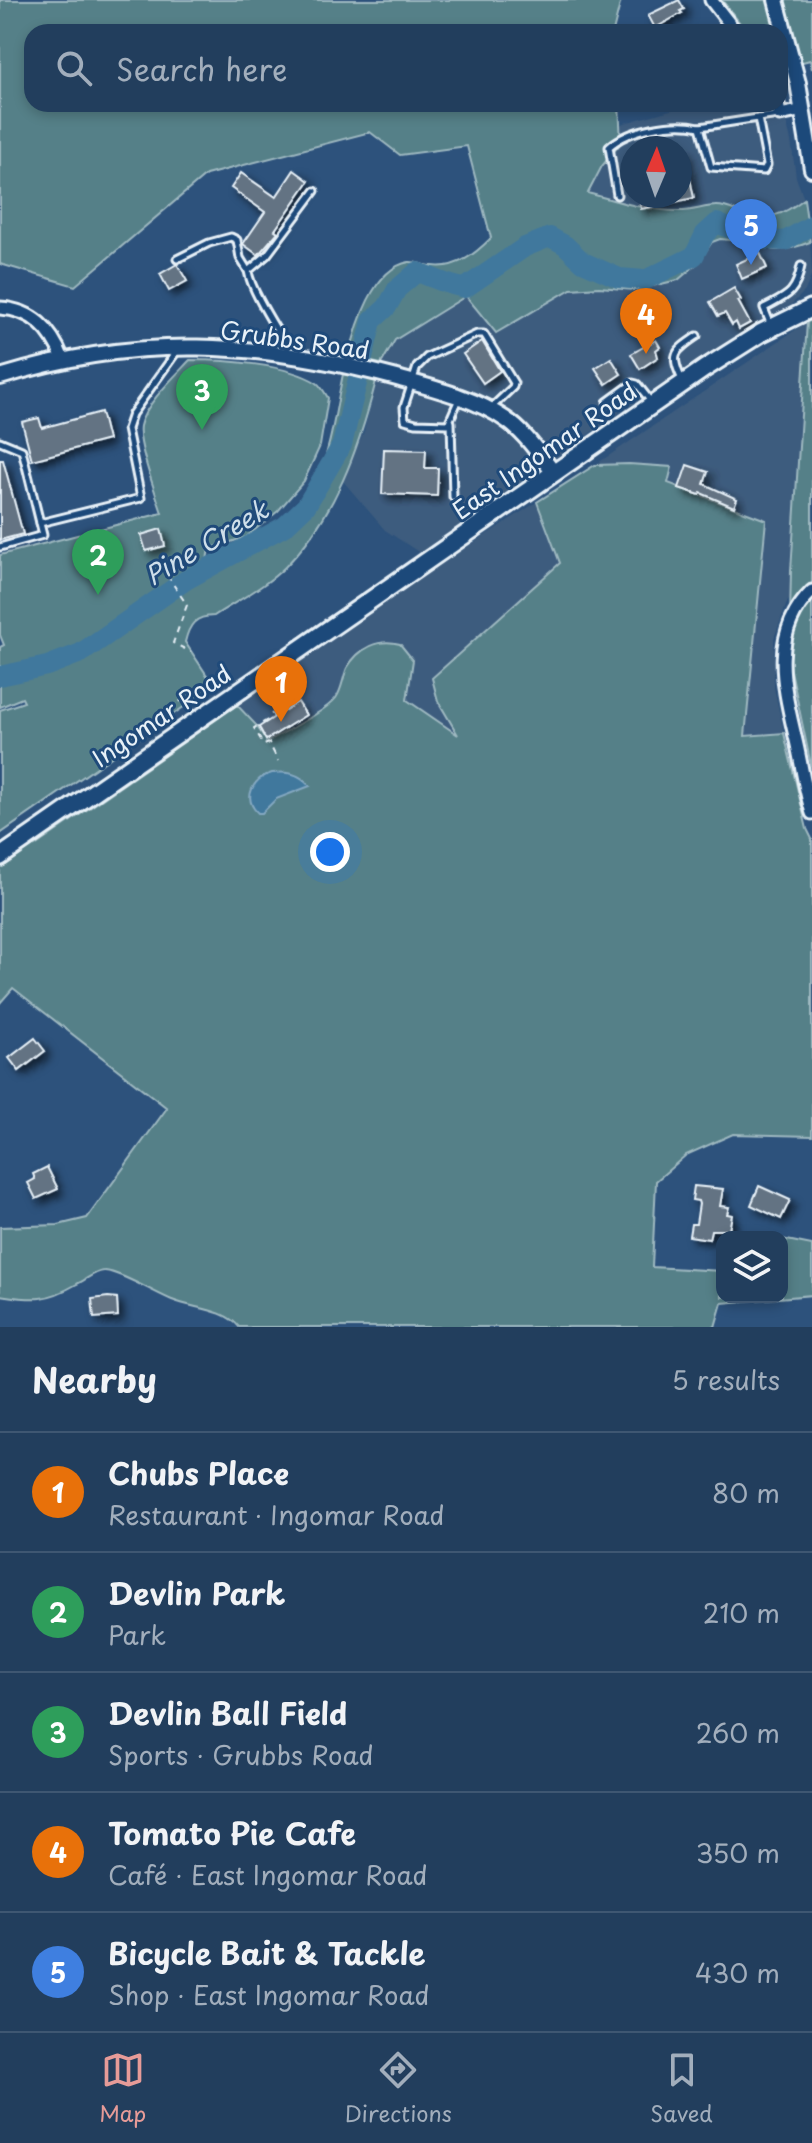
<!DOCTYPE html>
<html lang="en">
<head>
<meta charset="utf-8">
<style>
  :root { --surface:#223e5d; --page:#2a4563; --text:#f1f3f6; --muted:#a2aebc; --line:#3f5772; --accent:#e69b98 }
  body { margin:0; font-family:"Playpen Sans",sans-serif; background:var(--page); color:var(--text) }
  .controls { position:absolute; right:24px; bottom:24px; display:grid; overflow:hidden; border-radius:16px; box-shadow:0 4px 12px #0003 }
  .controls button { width:72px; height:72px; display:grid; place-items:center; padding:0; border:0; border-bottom:2px solid var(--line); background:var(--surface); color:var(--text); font:40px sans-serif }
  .compass { position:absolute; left:620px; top:136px; width:72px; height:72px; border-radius:50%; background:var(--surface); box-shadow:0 4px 12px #0003; rotate:2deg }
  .you { position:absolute; left:330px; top:852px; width:28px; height:28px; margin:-20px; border:6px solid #fff; border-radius:50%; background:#1a73e8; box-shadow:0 0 0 12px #1a73e833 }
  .badge { display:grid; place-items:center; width:52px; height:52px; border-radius:50%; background:var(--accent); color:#fff; font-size:26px; font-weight:700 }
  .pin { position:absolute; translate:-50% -66px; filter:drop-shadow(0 2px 4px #0008) }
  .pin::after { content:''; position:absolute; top:42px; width:28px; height:24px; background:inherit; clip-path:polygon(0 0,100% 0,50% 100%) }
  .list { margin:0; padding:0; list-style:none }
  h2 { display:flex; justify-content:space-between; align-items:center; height:104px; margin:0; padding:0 32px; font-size:34px }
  h2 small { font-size:26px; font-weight:400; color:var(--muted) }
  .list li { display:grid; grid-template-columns:52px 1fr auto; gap:24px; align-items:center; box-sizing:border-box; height:120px; padding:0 32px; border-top:2px solid var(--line) }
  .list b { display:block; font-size:30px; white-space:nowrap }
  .list p { margin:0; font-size:26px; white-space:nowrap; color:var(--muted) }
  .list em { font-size:26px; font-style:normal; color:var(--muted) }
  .icon { flex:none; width:44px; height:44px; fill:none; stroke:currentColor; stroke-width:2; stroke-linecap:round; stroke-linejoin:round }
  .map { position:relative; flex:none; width:812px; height:1327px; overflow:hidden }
  .search { position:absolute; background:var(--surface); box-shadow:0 4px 12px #0003; left:24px; right:24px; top:24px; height:88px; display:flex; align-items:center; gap:20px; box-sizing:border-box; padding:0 28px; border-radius:24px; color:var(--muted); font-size:30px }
  .sheet { height:704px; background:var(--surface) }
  nav { display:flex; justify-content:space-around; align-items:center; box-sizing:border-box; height:112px; border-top:2px solid var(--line); background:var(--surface); font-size:22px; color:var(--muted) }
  nav a { display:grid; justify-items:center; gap:4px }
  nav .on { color:var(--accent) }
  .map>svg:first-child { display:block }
  .built { fill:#3d5c7e; fill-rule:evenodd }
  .green { fill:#558088; stroke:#9eb8c0; stroke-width:2 }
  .water { fill:#41789d; stroke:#84a8c1; stroke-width:2 }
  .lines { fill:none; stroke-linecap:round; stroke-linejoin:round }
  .river { stroke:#41789d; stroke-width:20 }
  .building { fill:#637383; stroke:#e8f1f8; stroke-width:2; filter:url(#shadow) }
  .service-casing { stroke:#e8f1f8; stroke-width:11 }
  .minor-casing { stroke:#e8f1f8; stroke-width:17 }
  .tertiary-casing { stroke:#e8f1f8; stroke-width:20 }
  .primary-casing { stroke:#e8f1f8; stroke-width:22 }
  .path { stroke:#e8f1f8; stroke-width:2; stroke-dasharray:6 6; stroke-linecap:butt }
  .service { stroke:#1f4a7a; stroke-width:5 }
  .minor { stroke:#1f4a7a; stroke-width:11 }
  .tertiary { stroke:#1f4a7a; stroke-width:14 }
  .primary { stroke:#1f4a7a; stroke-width:16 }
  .labels { text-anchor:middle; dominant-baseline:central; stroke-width:6; stroke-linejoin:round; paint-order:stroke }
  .street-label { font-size:24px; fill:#e8f1f8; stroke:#1f4a7a }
  .water-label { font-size:26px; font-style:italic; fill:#cfdfea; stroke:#1f4a7a }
</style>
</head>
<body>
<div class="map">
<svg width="812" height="1327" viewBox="0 0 812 1327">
  <defs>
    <filter id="shadow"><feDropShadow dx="5" dy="5" stdDeviation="4" flood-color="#0009"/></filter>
  </defs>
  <rect width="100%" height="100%" fill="#2d527c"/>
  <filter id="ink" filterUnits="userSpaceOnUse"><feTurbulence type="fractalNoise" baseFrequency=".0125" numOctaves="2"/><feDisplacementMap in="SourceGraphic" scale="16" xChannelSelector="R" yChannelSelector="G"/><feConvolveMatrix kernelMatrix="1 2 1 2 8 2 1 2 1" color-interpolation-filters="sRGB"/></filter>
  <g filter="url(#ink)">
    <g class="built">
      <path d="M780,98l11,43 5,36 8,22 -30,19 -14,1 -50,-13 -14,4 -18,1 -39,-3 -52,-15 15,-27 19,-23v-19l71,-20h88zM632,148h48v48h-48z"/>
      <polygon points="720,239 771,251 789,250 810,242 812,274 805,291 792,304 620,412 420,553 385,530 343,481 364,431 381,364 395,340 466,296 496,332 571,289 599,287 635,290 706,250 712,242"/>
      <polygon points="807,322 812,324 812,578 788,600 774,638 774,688 784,733 745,736 766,520 668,483 672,467 595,465"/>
      <polygon points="537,502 560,562 432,678 438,701 459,737 407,699 412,667 381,641 368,646 357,656 347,668 336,698 310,717 267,742 256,725 237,705 344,632 377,605"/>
    </g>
    <g class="green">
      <path d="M0,0h621l-8,32h-581v72h587l2,39 -19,23 -14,27c31,9 60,18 92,18 13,0 25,-5 37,-5 9,0 16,4 24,7 26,9 42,2 63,-14l6,43c-45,18 -49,-1 -90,-3l-8,3 -14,21 -20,17 -43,10 -36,-3 -28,2 -75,44 -30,-37 -71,44 -14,24 -32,-7c7,-31 24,-89 60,-95 7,-1 16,4 24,4 24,3 42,-12 58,-28l-24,-92 -67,9 -30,-23 -164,43 -131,111 -75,-22z"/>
      <polygon points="722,0 812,0 812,69 810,60 780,68 780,32 747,32"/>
      <polygon points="812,320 812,770 789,661 791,571 807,322"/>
      <path d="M190,360c36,0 97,4 127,23 5,4 8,10 11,15l-8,48 -16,35 -26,30 -32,26 -37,12 -2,11c18,-7 40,-12 57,-21 63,-34 66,-104 79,-165l33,7c-17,67 -41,136 -91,186 -19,19 -48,34 -71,49 -19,0 -25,9 -29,26l29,44 -214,148v-124l24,-8 -2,-4 -22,9v-60l4,-2 -4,-10v-80l162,-42c-6,-19 -25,-70 -22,-87 4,-21 36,-51 50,-66z"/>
      <path d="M629,464l43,3 -4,16 98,37 -21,216 39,-3 23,96 5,10v297l-79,-2 -47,21 -30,26 -4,86 70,4v26h60v-58l30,6v50l-90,8 -7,24h-476c-15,-19 -46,-18 -67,-27 -15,-6 -56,-30 -68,-29 -9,0 -18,9 -27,13 -31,18 -43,16 -77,11v-68l58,-2 29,-7 80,-110 -154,-120 -13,15v-146l31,-23 4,12 202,-141 19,20 11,17c17,-10 58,-30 69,-44 6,-8 7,-21 11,-30 12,-20 31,-30 53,-24l13,16 -6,40 51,35 -20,-34 -6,-23 128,-115 -23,-61 58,-37z"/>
    </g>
    <path class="water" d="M272,773c15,-2 29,1 38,13l-34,13 -14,14h-4c-16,-15 -5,-35 14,-40z"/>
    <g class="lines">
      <path class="river" d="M0,676l47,-10 34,-13 105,-73 99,-54 21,-20 36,-61 30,-124 15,-14 10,-18 20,-17c18,6 28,13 48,16l60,-41 25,-10 15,8 18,17 36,16 26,2 49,-24 11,-22 12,-11 38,16 30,2 27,-16"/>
    </g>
    <g class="building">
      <polygon points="679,0 684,9 680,11 682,13 655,28 648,15"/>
      <polygon points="684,149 694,198 641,209 639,196 680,196 680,150"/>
      <polygon points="294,170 309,181 275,230 278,232 258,255 243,244 265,212 231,188 241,173 276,197"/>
      <polygon points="760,253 767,268 742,279 736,264"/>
      <polygon points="177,264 187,281 169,291 160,274"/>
      <polygon points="734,288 741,300 738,301 750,323 739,329 736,322 732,325 725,313 718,316 710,302"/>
      <polygon points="656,340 660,347 656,350 658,357 640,369 631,354"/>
      <polygon points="482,341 500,371 483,383 463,354"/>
      <polygon points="611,358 621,374 606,384 595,368"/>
      <polygon points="101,412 108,440 32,460 22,422 39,418 42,428"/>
      <polygon points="384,449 426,450 425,468 438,468 437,496 382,494"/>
      <polygon points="0,460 3,460 23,534 0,540"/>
      <polygon points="687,465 708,472 704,484 737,499 734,507 701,493 700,495 679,488"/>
      <polygon points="161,529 165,546 146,551 141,535"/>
      <polygon points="298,702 306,715 266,740 259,727"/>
      <polygon points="35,1038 45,1051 19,1071 9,1058"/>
      <polygon points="47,1167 58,1189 36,1199 28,1183 35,1179 33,1174"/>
      <polygon points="694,1186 723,1189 720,1206 729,1207 727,1214 732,1215 729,1230 711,1230 709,1239 689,1236 691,1224 696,1224 699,1204 698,1201 692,1200"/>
      <polygon points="759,1186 790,1200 781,1219 751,1205"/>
      <polygon points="108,1297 117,1298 118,1316 94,1318 92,1299"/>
    </g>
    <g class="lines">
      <g class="service-casing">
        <g id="service">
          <polyline points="700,127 758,118"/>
          <path d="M617,195l-8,-48c21,-19 65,-26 91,-20l11,40 53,4 3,-6 -9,-47 21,-3"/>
          <polyline points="177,259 209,243 231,237 237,240 240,258 248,271"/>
          <path d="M770,323l-6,-15c23,-12 32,-14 37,-42"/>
          <path d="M289,351c-11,-20 -38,-60 -41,-80l19,-16 48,-64"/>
          <path d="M683,382c-13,-27 -10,-30 14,-46"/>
          <polyline points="459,399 448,424 416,423 405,420 404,407 417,367 427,357 477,334 484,334 514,383 513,387 491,408"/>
          <polyline points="607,402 633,383 637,384 652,403"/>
          <polyline points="451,422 453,497"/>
          <polyline points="0,441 22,450 40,523 141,498 127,429 132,414 177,351"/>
          <polyline points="0,547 43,535 40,523"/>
        </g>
      </g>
      <g class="minor-casing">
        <g id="minor">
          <polyline points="711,0 736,32"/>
          <polyline points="778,104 780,115 803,110"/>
          <path d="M0,308c33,2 51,21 63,51"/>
          <path d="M812,591c-45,44 -27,100 -15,154 5,22 8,46 15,68"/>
        </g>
      </g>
      <g class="tertiary-casing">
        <g id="tertiary">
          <polyline points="776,0 798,83 812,169"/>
          <path d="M0,377c138,-43 258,-36 397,1 35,10 78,20 108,41 20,13 34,35 49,54"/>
        </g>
      </g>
      <g class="primary-casing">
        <polyline id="primary" points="0,857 704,369 761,333 812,308"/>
      </g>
      <g class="path">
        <polyline points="167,575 187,605 173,643 191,652"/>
        <polyline points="271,713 274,716 254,728 264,745 269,743 278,761"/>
        <polyline points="150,722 210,681"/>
      </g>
      <use href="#service" class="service"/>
      <use href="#minor" class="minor"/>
      <use href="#tertiary" class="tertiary"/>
      <use href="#primary" class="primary"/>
    </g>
  </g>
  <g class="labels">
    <g class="street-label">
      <text transform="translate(295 339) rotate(8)">Grubbs Road</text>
      <text transform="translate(544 450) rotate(-35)">East Ingomar Road</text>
      <text transform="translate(161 715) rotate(-34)">Ingomar Road</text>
    </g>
    <g class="water-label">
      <text transform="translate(206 542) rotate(-31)">Pine Creek</text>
    </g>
  </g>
</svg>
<div class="controls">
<button><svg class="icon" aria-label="layers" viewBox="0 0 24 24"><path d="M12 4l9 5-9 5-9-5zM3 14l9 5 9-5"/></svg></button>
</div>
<svg class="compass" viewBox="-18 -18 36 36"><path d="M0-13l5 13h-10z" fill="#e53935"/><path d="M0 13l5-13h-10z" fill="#a2aebc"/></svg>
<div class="you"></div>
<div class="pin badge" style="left:281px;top:722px;background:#e8710a">1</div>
<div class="pin badge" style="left:98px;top:595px;background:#2e9e5b">2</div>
<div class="pin badge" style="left:202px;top:430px;background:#2e9e5b">3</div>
<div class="pin badge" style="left:646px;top:354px;background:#e8710a">4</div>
<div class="pin badge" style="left:751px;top:265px;background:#3f7fe0">5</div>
<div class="search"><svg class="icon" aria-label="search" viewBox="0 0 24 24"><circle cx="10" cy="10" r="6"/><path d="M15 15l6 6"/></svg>Search here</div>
</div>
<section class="sheet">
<h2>Nearby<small>5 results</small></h2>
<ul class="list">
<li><span class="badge" style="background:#e8710a">1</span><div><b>Chubs Place</b><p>Restaurant · Ingomar Road</p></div><em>80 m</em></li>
<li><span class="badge" style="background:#2e9e5b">2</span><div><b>Devlin Park</b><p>Park</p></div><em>210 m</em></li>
<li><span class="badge" style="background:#2e9e5b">3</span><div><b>Devlin Ball Field</b><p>Sports · Grubbs Road</p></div><em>260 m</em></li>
<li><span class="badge" style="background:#e8710a">4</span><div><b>Tomato Pie Cafe</b><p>Café · East Ingomar Road</p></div><em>350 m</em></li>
<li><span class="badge" style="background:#3f7fe0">5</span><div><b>Bicycle Bait &amp; Tackle</b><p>Shop · East Ingomar Road</p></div><em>430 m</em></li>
</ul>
</section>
<nav>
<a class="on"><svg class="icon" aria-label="map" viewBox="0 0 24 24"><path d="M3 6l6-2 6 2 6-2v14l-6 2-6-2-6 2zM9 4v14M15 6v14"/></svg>Map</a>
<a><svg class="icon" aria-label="directions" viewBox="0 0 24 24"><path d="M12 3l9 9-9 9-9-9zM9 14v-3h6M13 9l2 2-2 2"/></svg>Directions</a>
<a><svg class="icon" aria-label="saved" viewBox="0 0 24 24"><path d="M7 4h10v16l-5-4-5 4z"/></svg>Saved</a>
</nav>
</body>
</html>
